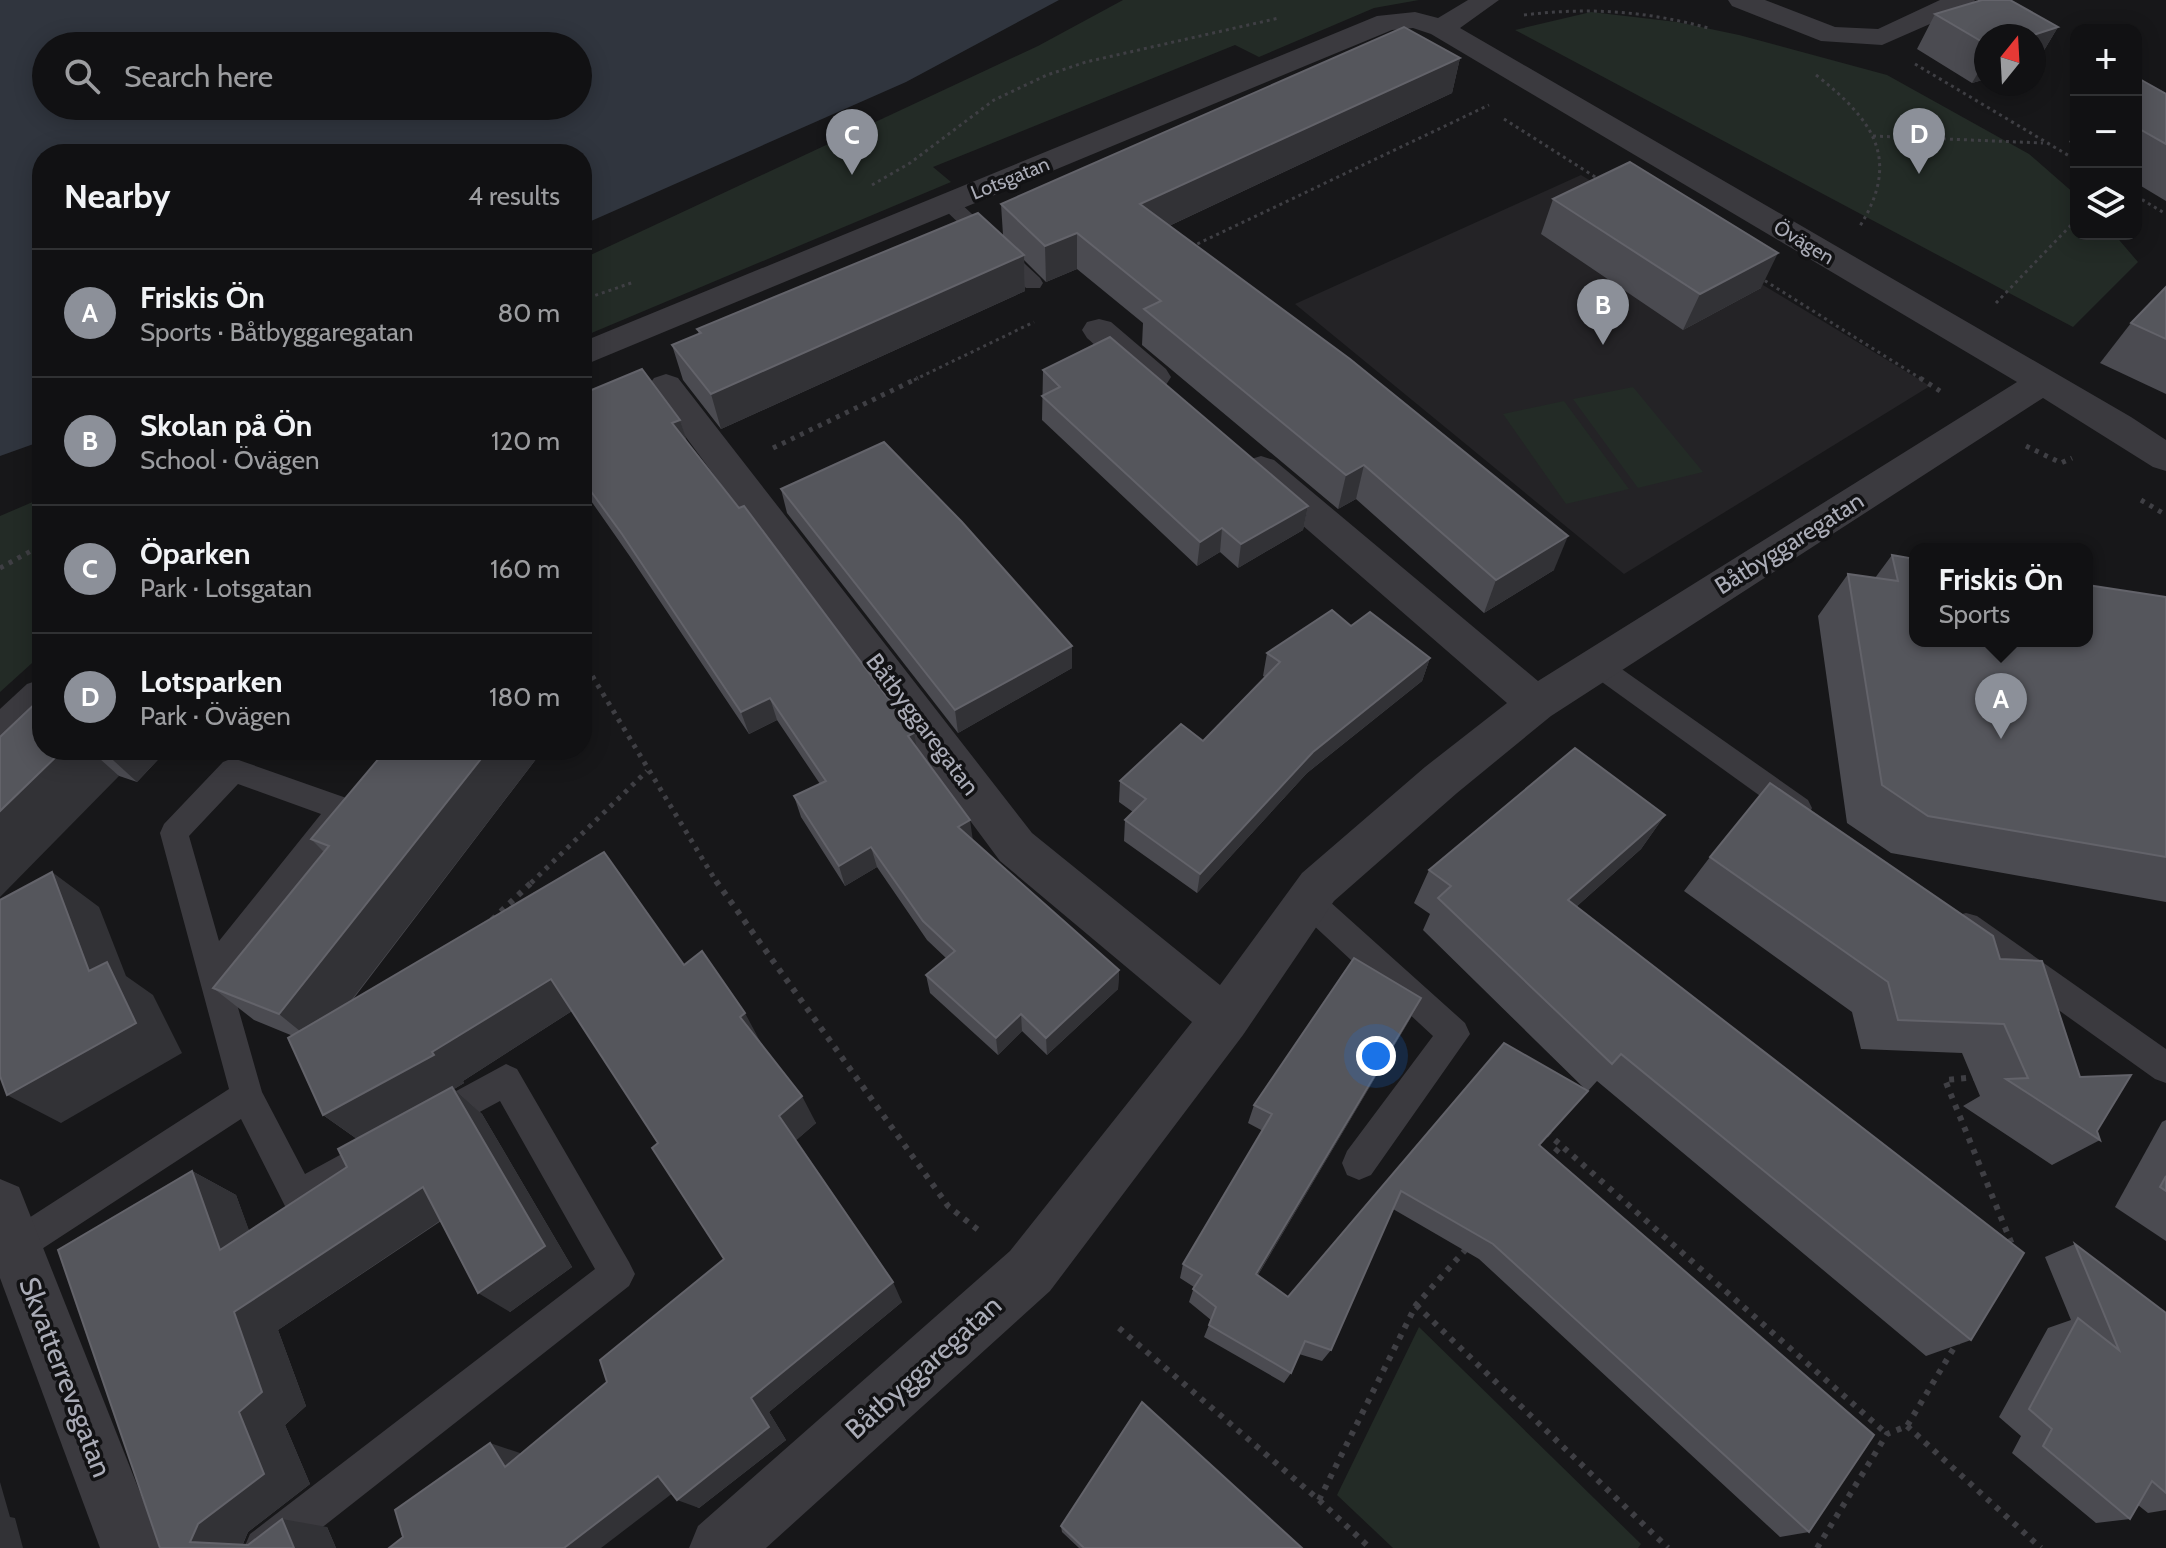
<!DOCTYPE html>
<html lang="en">
<head>
<meta charset="utf-8">
<style>
  :root { --surface:#111113; --page:#1a1a1c; --text:#f1f3f6; --muted:#9c9da0; --line:#303133; --accent:#8c9099 }
  body { margin:0; font-family:Cabin,sans-serif; background:var(--page); color:var(--text) }
  .controls { position:absolute; right:24px; top:24px; display:grid; overflow:hidden; border-radius:16px; box-shadow:0 4px 20px #0003 }
  .controls button { width:72px; height:72px; display:grid; place-items:center; padding:0; border:0; border-bottom:2px solid var(--line); background:var(--surface); color:var(--text); font:40px sans-serif }
  .compass { position:absolute; left:1974px; top:24px; width:72px; height:72px; border-radius:50%; background:var(--surface); box-shadow:0 4px 20px #0003; rotate:18deg }
  .you { position:absolute; left:1376px; top:1056px; width:28px; height:28px; margin:-20px; border:6px solid #fff; border-radius:50%; background:#1a73e8; box-shadow:0 0 0 12px #1a73e833 }
  .badge { display:grid; place-items:center; width:52px; height:52px; border-radius:50%; background:var(--accent); color:#fff; font-size:26px; font-weight:700 }
  .pin { position:absolute; translate:-50% -66px; filter:drop-shadow(0 2px 4px #0008) }
  .pin::after { content:''; position:absolute; top:42px; width:28px; height:24px; background:inherit; clip-path:polygon(0 0,100% 0,50% 100%) }
  .popup { position:absolute; left:1909px; top:543px; width:184px; height:104px; box-sizing:border-box; display:grid; place-content:center; border-radius:16px; background:var(--surface); filter:drop-shadow(0 2px 6px #0005); font-size:26px; white-space:nowrap; color:var(--muted) }
  .popup b { font-size:30px; color:var(--text) }
  .popup::after { content:''; position:absolute; left:50%; top:100%; margin-left:-16px; border:16px solid transparent; border-top-color:var(--surface) }
  .list { margin:0; padding:0; list-style:none }
  h2 { display:flex; justify-content:space-between; align-items:center; height:104px; margin:0; padding:0 32px; font-size:34px }
  h2 small { font-size:26px; font-weight:400; color:var(--muted) }
  .list li { display:grid; grid-template-columns:52px 1fr auto; gap:24px; align-items:center; box-sizing:border-box; height:128px; padding:0 32px; border-top:2px solid var(--line) }
  .list b { display:block; font-size:30px; white-space:nowrap }
  .list p { margin:0; font-size:26px; white-space:nowrap; color:var(--muted) }
  .list em { font-size:26px; font-style:normal; color:var(--muted) }
  .icon { flex:none; width:44px; height:44px; fill:none; stroke:currentColor; stroke-width:2; stroke-linecap:round; stroke-linejoin:round }
  .map { position:relative; flex:none; width:2166px; height:1548px; overflow:hidden }
  .search { position:absolute; background:var(--surface); box-shadow:0 4px 20px #0003; left:32px; top:32px; width:560px; height:88px; display:flex; align-items:center; gap:20px; box-sizing:border-box; padding:0 28px; border-radius:44px; color:var(--muted); font-size:30px }
  .panel { position:absolute; background:var(--surface); box-shadow:0 4px 20px #0003; left:32px; top:144px; width:560px; height:616px; border-radius:32px }
  .map>svg:first-child { display:block }
  .built { fill:#242326 }
  .green { fill:#232b26 }
  .water { fill:#30353e; fill-rule:evenodd }
  .lines { fill:none; stroke-linecap:round; stroke-linejoin:round }
  .path-far2 { stroke:#3f3f44; stroke-width:3; stroke-dasharray:3 4; stroke-linecap:butt }
  .path-far1 { stroke:#3f3f44; stroke-width:5; stroke-dasharray:4 6; stroke-linecap:butt }
  .path { stroke:#3f3f44; stroke-width:6; stroke-dasharray:5 7; stroke-linecap:butt }
  .service { fill:#3b3a3f; fill-rule:evenodd }
  .minor { fill:#3b3a3f; fill-rule:evenodd }
  .wall { fill:#4b4b51 }
  .shaded-wall { fill:#323236 }
  .building { fill:#55565c; stroke:#63636a; stroke-width:2 }
  .labels { text-anchor:middle; dominant-baseline:central; stroke-width:7; stroke-linejoin:round; paint-order:stroke }
  .far-street-label { font-size:20px; fill:#aaacb7; stroke:#121214 }
  .street-label { font-size:24px; fill:#aaacb7; stroke:#121214 }
  .near-street-label { font-size:28px; fill:#aaacb7; stroke:#121214 }
</style>
</head>
<body>
<div class="map">
<svg width="2166" height="1548" viewBox="0 0 2166 1548">
  <rect width="100%" height="100%" fill="#171719"/>
  <polygon class="built" points="1581,175 1930,386 1624,574 1295,304"/>
  <g class="green">
    <polygon points="1123,0 1419,0 1374,8 1259,57 1235,45 933,167 951,182 582,337 582,259 1038,46"/>
    <polygon points="1591,12 1677,22 1739,35 1887,75 2029,154 2076,195 2076,234 2114,234 2138,262 2073,327 1515,30"/>
    <polygon points="1633,387 1703,472 1638,488 1573,399"/>
    <polygon points="1564,401 1629,489 1566,504 1503,414"/>
    <polygon points="42,498 42,654 0,692 0,516"/>
    <polygon points="1419,1327 1641,1544 1638,1548 1393,1548 1337,1495"/>
  </g>
  <path class="water" d="M0,0h1059l-153,82 -324,143v-71h-540v287l-42,15zM46,46h532v60h-532z"/>
  <g class="lines">
    <g class="path-far2">
      <path d="M1524,15c63,-8 123,-4 184,13"/>
      <polyline points="1915,64 2076,160"/>
      <path d="M1816,75c56,44 86,83 44,151"/>
      <polyline points="1504,119 1600,180"/>
      <polyline points="1873,136 2043,143"/>
      <polyline points="872,185 910,163 994,100 1047,75 1086,62 1279,18"/>
      <polyline points="2136,196 2166,214"/>
      <polyline points="1191,247 1489,105"/>
      <polyline points="1759,277 1923,380"/>
      <polyline points="582,300 634,282"/>
      <polyline points="1996,303 2076,220"/>
      <polyline points="914,380 1034,322"/>
    </g>
    <g class="path-far1">
      <polyline points="1920,378 1940,391"/>
      <polyline points="2026,446 2061,463 2072,458"/>
      <polyline points="773,448 918,378"/>
      <polyline points="2141,500 2166,515"/>
      <polyline points="0,568 42,545"/>
      <polyline points="582,659 717,883"/>
      <polyline points="531,883 647,771"/>
    </g>
    <g class="path">
      <polyline points="716,881 948,1206 982,1233"/>
      <polyline points="492,920 533,881"/>
      <polyline points="1978,1077 1945,1080 2013,1247"/>
      <polyline points="1546,1132 1887,1434"/>
      <polyline points="1547,1161 1560,1147"/>
      <polyline points="1416,1305 1668,1548"/>
      <polyline points="1119,1328 1319,1500 1370,1548"/>
      <polyline points="1907,1426 2041,1548"/>
      <polyline points="1319,1500 1416,1305 1467,1248"/>
      <polyline points="1817,1548 1887,1434 1907,1426 1958,1341"/>
    </g>
    <g class="service">
      <polygon points="949,197 956,199 1040,278 1043,283 1040,288 1026,288 942,207 939,203 942,199"/>
      <polygon points="1597,655 1606,658 1808,800 1812,808 1808,816 1798,820 1788,816 1588,672 1584,665 1588,658"/>
      <path d="M233,758l119,42 4,9 -127,167 33,116 43,82 55,-30 12,5 5,12 -5,12 -74,40 -12,-5 -45,-89 -213,139 -12,5 -12,-5 -4,-15 4,-9 225,-145 -69,-256 4,-9 59,-62zM238,784l83,30 -102,127 -30,-105z"/>
      <polygon points="1308,888 1319,892 1465,1023 1470,1034 1371,1175 1359,1180 1347,1175 1342,1163 1347,1151 1433,1036 1297,910 1293,901 1297,892"/>
      <polygon points="1966,913 1977,916 2166,1049 2166,1083 2155,1079 1955,936 1951,926 1955,916"/>
      <polygon points="506,1064 517,1069 629,1262 635,1274 629,1286 296,1548 244,1548 250,1534 595,1269 500,1101 435,1136 423,1131 419,1120 423,1109"/>
    </g>
    <g class="minor">
      <polygon points="1468,0 1499,0 1460,28 2131,417 2166,440 2166,471 2153,467 2043,398 1551,716 1457,793 1334,901 1243,1035 1050,1291 766,1548 689,1548 698,1526 1010,1251 1192,1022 1000,861 654,394 648,386 654,378 666,374 678,378 1032,833 1220,985 1302,873 1425,767 1507,703 1248,478 1242,469 1248,460 1261,456 1274,460 1538,681 2017,382 1431,34 1413,28 1392,30 582,366 582,342 1377,16 1415,12 1438,18"/>
      <polygon points="1728,0 1765,0 1835,27 1878,29 1940,0 1975,0 1971,6 1882,45 1821,41 1732,6"/>
      <path d="M1099,319l12,3 55,47 5,8 -5,8c-30,9 -57,-28 -79,-47l-5,-8 5,-8z"/>
      <polygon points="42,679 42,722 15,747 0,753 0,709 27,684"/>
      <polygon points="0,1179 19,1187 162,1548 100,1548 0,1278"/>
    </g>
  </g>
  <g class="wall">
    <polygon points="1935,14 2058,27 2037,62 2034,63 2034,36 1986,36 1986,79 1972,83 1917,49"/>
    <polygon points="1460,58 1452,93 1169,226 1554,570 1484,613 1356,499 1338,509 1142,345 1143,323 1077,269 1046,282 1024,260 1025,291 721,429 683,380 672,345 699,334 697,329 1003,235 1001,204"/>
    <polygon points="2136,77 2166,94 2166,201 2136,183"/>
    <polygon points="2076,130 2076,146 2069,142"/>
    <polygon points="1553,199 1761,288 1683,330 1541,234"/>
    <polygon points="2166,287 2166,394 2100,363 2131,323"/>
    <polygon points="1043,370 1308,506 1303,530 1238,568 1220,552 1197,566 1042,420"/>
    <polygon points="582,394 680,420 687,443 916,748 973,840 1119,970 1118,989 1047,1055 1022,1031 998,1055 930,993 926,975 946,958 927,940 877,867 845,886 801,817 794,796 820,784 777,720 749,734 631,558 582,488"/>
    <polygon points="781,489 1072,668 958,733 787,513"/>
    <polygon points="1892,555 2166,597 2166,902 1891,853 1847,823 1818,616 1848,574 1875,578"/>
    <polygon points="1351,626 1430,658 1422,681 1307,773 1197,893 1124,841 1125,820 1133,812 1119,802 1120,781 1203,741 1265,677 1263,676 1267,653"/>
    <polygon points="42,750 167,750 137,782"/>
    <polygon points="386,750 543,750 351,1002 684,965 761,1043 816,1123 795,1141 902,1302 769,1412 786,1440 699,1508 672,1494 521,1454 607,1382 724,1259 658,1143 572,1011 463,1081 464,1083 454,1089 482,1114 572,1267 510,1312 441,1221 278,1330 306,1406 285,1425 310,1484 248,1532 243,1544 248,1545 327,1527 336,1548 160,1548 192,1171 236,1195 249,1231 347,1167 357,1139 323,1115 293,1036 254,1020 213,988 324,852 311,839"/>
    <polygon points="1665,815 1641,849 1576,907 1971,1340 1926,1356 1597,1081 1539,1145 1809,1532 1780,1537 1479,1259 1393,1209 1331,1350 1322,1361 1299,1354 1291,1373 1284,1383 1204,1337 1211,1320 1189,1302 1194,1287 1180,1278 1183,1264 1263,1131 1248,1123 1254,1105 1421,998 1410,1019 1258,1275 1288,1297 1504,1043 1586,1090 1423,930 1430,914 1414,903 1429,870"/>
    <polygon points="1710,857 2000,959 2097,1131 2100,1140 2052,1165 1963,1106 1980,1096 1962,1053 1861,1049 1852,1012 1684,891"/>
    <polygon points="2166,1120 2166,1241 2115,1207 2162,1122"/>
    <polygon points="2075,1244 2166,1313 2166,1510 2148,1513 2138,1505 2130,1519 2096,1523 2012,1453 2021,1436 1999,1417 2048,1328 2071,1320 2045,1257"/>
    <polygon points="1061,1526 1302,1548 1079,1548 1062,1532"/>
  </g>
  <g class="shaded-wall">
    <polygon points="2058,27 2037,62 2034,63 2034,36 2030,36"/>
    <polygon points="1460,58 1452,93 1139,240 1140,204"/>
    <polygon points="1986,59 1986,79 1972,83"/>
    <polygon points="1077,233 1077,269 1046,282 1045,246"/>
    <polygon points="1778,253 1761,288 1683,330 1700,294"/>
    <polygon points="1024,255 1025,291 721,429 711,394"/>
    <polygon points="680,420 688,444 672,423"/>
    <polygon points="1364,465 1356,499 1338,509 1346,475"/>
    <polygon points="1308,506 1303,530 1238,568 1241,544"/>
    <polygon points="1222,528 1220,552 1197,566 1200,542"/>
    <polygon points="1568,536 1554,570 1484,613 1496,580"/>
    <polygon points="1072,646 1072,668 958,733 955,710"/>
    <polygon points="1430,658 1422,681 1307,773 1197,893 1200,874 1313,752"/>
    <polygon points="770,698 777,720 749,734 741,712"/>
    <polygon points="914,733 918,755 908,736"/>
    <polygon points="63,750 90,750 119,776 0,897 0,811"/>
    <polygon points="102,750 167,750 137,782"/>
    <polygon points="488,750 543,750 317,1045 279,1014"/>
    <polygon points="1665,815 1641,849 1548,932 1568,900"/>
    <polygon points="970,820 973,841 958,827"/>
    <polygon points="871,847 877,867 845,886 839,866"/>
    <polygon points="52,872 99,907 126,976 153,995 182,1053 61,1123 7,1095 89,971"/>
    <polygon points="1119,970 1118,989 1047,1055 1046,1038"/>
    <polygon points="551,979 575,1009 463,1081 464,1083 454,1089 482,1114 572,1267 510,1312 478,1293 545,1246 360,1141 323,1115 432,1052"/>
    <polygon points="1421,998 1410,1019 1250,1288 1256,1274"/>
    <polygon points="745,1013 761,1043 756,1047 740,1017"/>
    <polygon points="1021,1014 1022,1031 998,1055 996,1038"/>
    <polygon points="802,1096 816,1123 793,1143 779,1116"/>
    <polygon points="192,1171 236,1195 264,1271 220,1250"/>
    <polygon points="423,1187 456,1210 278,1330 306,1406 285,1425 310,1484 248,1532 241,1548 190,1542 234,1312"/>
    <polygon points="893,1282 902,1302 769,1412 786,1440 699,1508 677,1500 751,1398"/>
    <polygon points="490,1443 523,1454 505,1467"/>
    <polygon points="658,1476 682,1486 601,1548 564,1548"/>
    <polygon points="0,1482 10,1517 15,1518 23,1548 0,1548"/>
    <polygon points="282,1519 327,1527 336,1548 294,1548"/>
  </g>
  <g class="building">
    <polygon points="1982,0 2010,0 2058,27 2030,36 1986,36 1986,44 1935,14"/>
    <polygon points="1404,27 1460,58 1140,204 1350,359 1568,536 1496,580 1364,465 1346,475 1144,309 1161,301 1077,233 1045,246 1001,204"/>
    <polygon points="2136,77 2166,94 2166,144 2136,127"/>
    <polygon points="1630,162 1778,253 1700,294 1553,199"/>
    <polygon points="978,213 1024,255 711,394 672,345 701,333 697,329"/>
    <polygon points="2166,287 2166,339 2131,323"/>
    <polygon points="1110,337 1308,506 1241,544 1222,528 1200,542 1042,396 1060,387 1043,370"/>
    <polygon points="642,369 680,420 672,423 739,508 744,506 914,733 908,736 970,820 958,827 1119,970 1046,1038 1021,1014 996,1038 926,975 955,951 923,921 871,847 839,866 794,796 826,781 770,698 741,712 622,534 582,479 582,394"/>
    <polygon points="884,442 962,522 1072,646 955,710 781,489"/>
    <polygon points="1892,555 1915,559 1915,641 2087,641 2087,585 2166,597 2166,857 1928,816 1882,785 1848,574 1898,581"/>
    <polygon points="1332,610 1351,626 1370,612 1430,658 1313,752 1200,874 1125,820 1146,799 1120,781 1181,724 1203,741 1280,662 1267,653"/>
    <polygon points="42,697 42,750 63,750 0,811 0,737"/>
    <polygon points="1575,748 1665,815 1568,900 2024,1253 1971,1340 1621,1054 1612,1064 1438,898 1451,886 1429,870"/>
    <polygon points="386,750 488,750 279,1014 213,988 329,846 311,839"/>
    <polygon points="1770,783 1993,936 2000,959 2042,961 2080,1077 2131,1075 2097,1131 2100,1140 2006,1079 2028,1078 2004,1024 1898,1020 1888,982 1710,857"/>
    <polygon points="604,852 684,965 702,951 745,1013 740,1017 802,1096 779,1116 893,1282 751,1398 769,1427 677,1500 658,1476 564,1548 389,1548 403,1537 395,1510 490,1443 505,1467 607,1382 600,1360 724,1259 652,1148 658,1143 551,979 432,1052 434,1055 323,1115 288,1038"/>
    <polygon points="52,872 89,971 107,962 136,1023 7,1095 0,1076 0,900"/>
    <polygon points="1354,958 1421,998 1256,1274 1288,1297 1504,1043 1588,1091 1539,1145 1874,1435 1809,1532 1493,1244 1401,1191 1331,1350 1305,1341 1291,1373 1209,1325 1216,1307 1193,1289 1202,1275 1183,1264 1272,1114 1254,1105"/>
    <polygon points="452,1087 545,1246 478,1293 423,1187 234,1312 262,1392 239,1412 264,1474 198,1524 190,1542 248,1545 282,1519 294,1548 160,1548 58,1250 192,1171 220,1250 347,1167 338,1149"/>
    <polygon points="2166,1176 2166,1191 2160,1187"/>
    <polygon points="2075,1244 2166,1313 2166,1493 2152,1481 2130,1519 2043,1446 2052,1429 2029,1409 2078,1318 2119,1350"/>
    <polygon points="1142,1402 1302,1548 1084,1548 1061,1526"/>
  </g>
  <g class="labels">
    <g class="far-street-label">
      <text transform="translate(1010 178) rotate(-22)">Lotsgatan</text>
      <text transform="translate(1804 242) rotate(31)">Övägen</text>
    </g>
    <g class="street-label">
      <text transform="translate(1789 543) rotate(-32)">Båtbyggaregatan</text>
      <text transform="translate(923 724) rotate(53)">Båtbyggaregatan</text>
    </g>
    <g class="near-street-label">
      <text transform="translate(923 1367) rotate(-42)">Båtbyggaregatan</text>
      <text transform="translate(66 1377) rotate(69)">Skvatterrevsgatan</text>
    </g>
  </g>
</svg>
<div class="controls">
<button>+</button>
<button>−</button>
<button><svg class="icon" aria-label="layers" viewBox="0 0 24 24"><path d="M12 4l9 5-9 5-9-5zM3 14l9 5 9-5"/></svg></button>
</div>
<svg class="compass" viewBox="-18 -18 36 36"><path d="M0-13l5 13h-10z" fill="#e53935"/><path d="M0 13l5-13h-10z" fill="#9c9da0"/></svg>
<div class="you"></div>
<div class="pin badge" style="left:2001px;top:739px">A</div>
<div class="popup"><b>Friskis Ön</b>Sports</div>
<div class="pin badge" style="left:1603px;top:345px">B</div>
<div class="pin badge" style="left:852px;top:175px">C</div>
<div class="pin badge" style="left:1919px;top:174px">D</div>
<div class="search"><svg class="icon" aria-label="search" viewBox="0 0 24 24"><circle cx="10" cy="10" r="6"/><path d="M15 15l6 6"/></svg>Search here</div>
<section class="panel">
<h2>Nearby<small>4 results</small></h2>
<ul class="list">
<li><span class="badge">A</span><div><b>Friskis Ön</b><p>Sports · Båtbyggaregatan</p></div><em>80 m</em></li>
<li><span class="badge">B</span><div><b>Skolan på Ön</b><p>School · Övägen</p></div><em>120 m</em></li>
<li><span class="badge">C</span><div><b>Öparken</b><p>Park · Lotsgatan</p></div><em>160 m</em></li>
<li><span class="badge">D</span><div><b>Lotsparken</b><p>Park · Övägen</p></div><em>180 m</em></li>
</ul>
</section>
</div>
</body>
</html>
